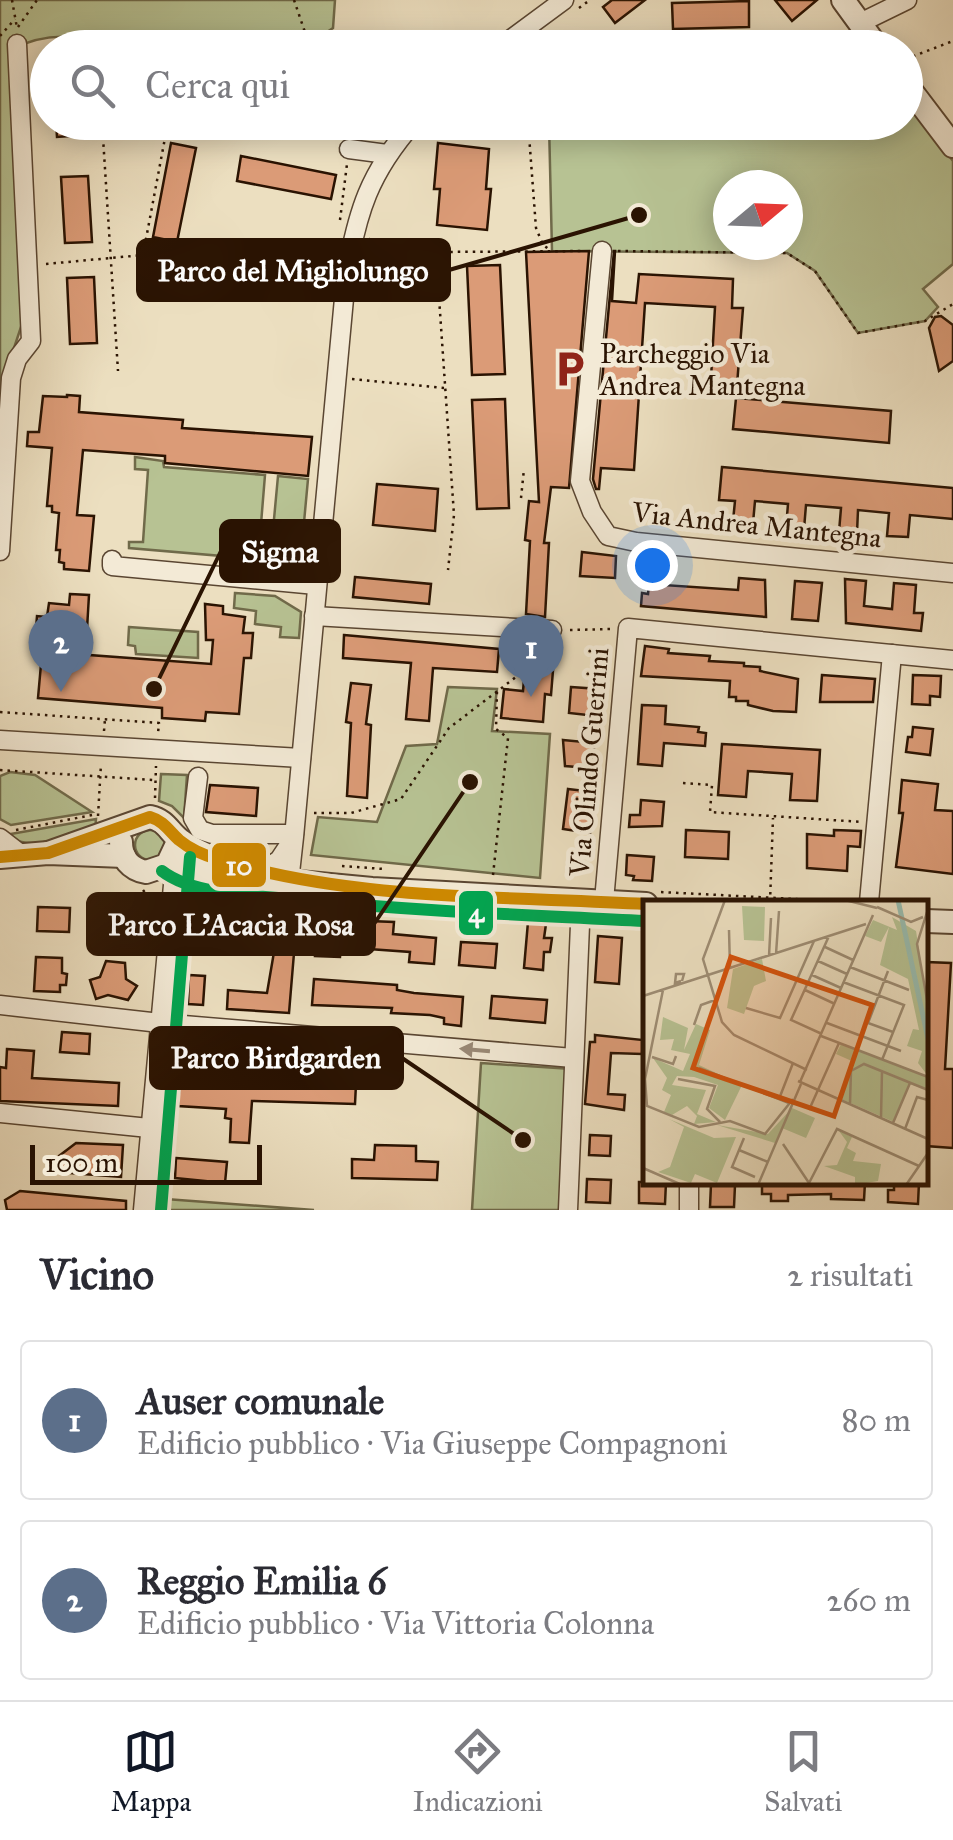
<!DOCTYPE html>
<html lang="it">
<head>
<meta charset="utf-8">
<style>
  :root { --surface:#fff; --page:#f7f7f7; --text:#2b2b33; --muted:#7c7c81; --line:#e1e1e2; --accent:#111827 }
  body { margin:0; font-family:"IM FELL Great Primer",serif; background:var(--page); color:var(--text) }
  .compass { position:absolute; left:713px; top:170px; width:90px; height:90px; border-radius:50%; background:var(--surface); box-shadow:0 5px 25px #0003; rotate:71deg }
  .scale { position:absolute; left:30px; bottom:25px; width:232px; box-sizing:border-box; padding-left:10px; border:5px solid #2a1302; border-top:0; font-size:28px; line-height:35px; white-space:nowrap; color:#2a1302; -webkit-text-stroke:8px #f3ead6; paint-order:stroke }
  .you { position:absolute; left:652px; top:565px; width:35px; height:35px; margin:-25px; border:8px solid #fff; border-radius:50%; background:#1a73e8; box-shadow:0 0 0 15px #1a73e833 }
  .badge { display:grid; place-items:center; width:65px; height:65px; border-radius:50%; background:var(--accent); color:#fff; font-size:32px; font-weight:700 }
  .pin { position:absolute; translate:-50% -82px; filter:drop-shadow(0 2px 5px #0008) }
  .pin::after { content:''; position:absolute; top:52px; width:35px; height:30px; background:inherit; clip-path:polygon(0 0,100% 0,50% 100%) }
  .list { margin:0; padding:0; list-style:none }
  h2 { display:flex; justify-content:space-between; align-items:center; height:130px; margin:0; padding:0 40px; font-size:42px }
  h2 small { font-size:32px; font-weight:400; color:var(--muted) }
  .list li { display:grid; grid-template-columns:65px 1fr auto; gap:30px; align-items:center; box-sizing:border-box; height:160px; margin:0 20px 20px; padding:0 20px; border:2px solid var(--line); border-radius:10px }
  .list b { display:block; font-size:38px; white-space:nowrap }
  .list p { margin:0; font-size:32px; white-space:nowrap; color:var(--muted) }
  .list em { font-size:32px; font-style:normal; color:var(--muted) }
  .icon { flex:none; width:55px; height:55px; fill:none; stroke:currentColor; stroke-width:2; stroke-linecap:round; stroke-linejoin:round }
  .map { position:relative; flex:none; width:953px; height:1210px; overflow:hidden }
  .search { position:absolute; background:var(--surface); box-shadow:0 5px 25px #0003; left:30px; right:30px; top:30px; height:110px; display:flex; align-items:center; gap:25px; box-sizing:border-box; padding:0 35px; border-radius:55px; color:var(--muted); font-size:38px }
  .sheet { height:490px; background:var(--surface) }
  nav { display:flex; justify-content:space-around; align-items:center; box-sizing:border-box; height:140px; border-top:2px solid var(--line); background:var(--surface); font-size:28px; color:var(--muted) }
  nav a { display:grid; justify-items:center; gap:5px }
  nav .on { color:var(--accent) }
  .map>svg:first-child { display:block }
  .green { fill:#b7c293; stroke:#706a4a; stroke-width:2.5; fill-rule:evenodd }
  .building { fill:#db9b77; stroke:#2a1302; stroke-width:2.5 }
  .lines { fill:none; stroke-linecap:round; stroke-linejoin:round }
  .service-casing { stroke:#5a4632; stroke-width:12 }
  .minor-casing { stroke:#5a4632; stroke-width:21 }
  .tertiary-casing { stroke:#5a4632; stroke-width:26 }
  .path { stroke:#2a1302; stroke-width:2.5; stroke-dasharray:2.5 5; stroke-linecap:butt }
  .service { stroke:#f3ead6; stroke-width:9 }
  .minor { stroke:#f3ead6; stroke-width:18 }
  .tertiary { stroke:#f3ead6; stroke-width:22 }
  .bus-1-casing { stroke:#f3ead6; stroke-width:20 }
  .bus-2-casing { stroke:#f3ead6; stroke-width:20 }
  .bus-1 { stroke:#ce8900; stroke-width:12 }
  .bus-2 { stroke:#00a651; stroke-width:12 }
  .oneway { fill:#998977 }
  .labels { text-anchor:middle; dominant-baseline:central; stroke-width:9; stroke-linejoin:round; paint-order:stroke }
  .poi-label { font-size:28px; fill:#2a1302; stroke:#f3ead6; text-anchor:start }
  .street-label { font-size:28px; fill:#2a1302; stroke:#f3ead6 }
  .inset-river { fill:none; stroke:#99bdb0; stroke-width:5 }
  .inset-road { fill:none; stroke:#9e8d74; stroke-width:2.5 }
  .view { fill:#d5520b; fill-opacity:0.15; stroke:#d5520b; stroke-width:5 }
  .inset-edge { fill:none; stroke:#2a1302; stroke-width:5 }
  .leader { fill:none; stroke:#2a1302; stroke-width:4 }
  .callout-dot { fill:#2a1302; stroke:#f3ead6; stroke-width:4 }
  .callout { fill:#2a1302; stroke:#2a1302; stroke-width:4 }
  .callout-label { font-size:30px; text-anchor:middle; font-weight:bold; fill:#fff }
  .line-badge { stroke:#f3ead6; stroke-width:4 }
  .badge-label { font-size:28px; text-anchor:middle; font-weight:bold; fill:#fff }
</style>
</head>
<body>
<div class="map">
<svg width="953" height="1210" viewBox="0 0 953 1210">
  <rect width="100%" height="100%" fill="#ecdfc0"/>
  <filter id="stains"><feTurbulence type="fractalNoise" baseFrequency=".002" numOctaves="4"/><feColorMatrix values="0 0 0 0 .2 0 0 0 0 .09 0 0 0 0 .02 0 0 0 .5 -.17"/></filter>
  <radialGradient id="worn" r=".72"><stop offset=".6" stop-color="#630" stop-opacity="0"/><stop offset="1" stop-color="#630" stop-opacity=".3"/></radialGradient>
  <g class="green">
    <path d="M0,0h335l-2,28 -24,16 -200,4c-33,-16 -64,-15 -97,1l10,275 -16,48 -6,46z"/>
    <path d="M906,99l47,62v103l-30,25 15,18 -13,14 -67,12 -43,-62 -28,-18 -235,-2 -3,-128 357,-1zM728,185h60v60h-60z"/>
    <polygon points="135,457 163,461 164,467 265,475 257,573 245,571 245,558 129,548 129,542 143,542 148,470 135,469"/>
    <polygon points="278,476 308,479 301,555 290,570 269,573"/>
    <polygon points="235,593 275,596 301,612 299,638 280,637 281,627 255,624 256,611 234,608"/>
    <polygon points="129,627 198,632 198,658 136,654 135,646 128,645"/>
    <polygon points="448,687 497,689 492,731 550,734 540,878 311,855 318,817 377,822 406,746 437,744"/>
    <polygon points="10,772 35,775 92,812 11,825 0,819 0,776"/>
    <polygon points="161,774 187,775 184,818 172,806 159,801"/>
    <path d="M96,819l-1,12c-25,8 -68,21 -90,4z"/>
    <circle cx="150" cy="845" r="15"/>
    <polygon points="481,1063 572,1069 568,1210 472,1210"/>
    <polygon points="152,1198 314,1210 151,1210"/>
  </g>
  <g class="building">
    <polygon points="612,0 645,0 615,23 603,7"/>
    <polygon points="775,0 817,0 792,21"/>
    <polygon points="749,1 749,27 673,29 672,3"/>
    <polygon points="56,122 83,122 84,135 57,137"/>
    <polygon points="171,143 196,148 177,242 153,237"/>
    <polygon points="438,143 489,149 486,189 491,189 487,230 437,225 440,189 434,189"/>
    <polygon points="241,156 336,175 331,199 237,181"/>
    <polygon points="88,176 92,242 65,243 61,177"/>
    <polygon points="589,251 569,488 551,487 544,543 549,543 545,617 526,614 530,541 525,540 529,501 539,502 526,252"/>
    <polygon points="614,251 615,251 612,301 636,303 639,274 733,279 732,308 743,308 736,398 710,396 715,307 645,303 634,470 601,468 599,489 596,489 593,479"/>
    <polygon points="500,265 505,374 472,375 467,266"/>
    <polygon points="94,277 97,343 70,344 67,278"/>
    <polygon points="941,316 953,325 953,361 939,371 929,328 935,317"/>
    <polygon points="67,395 80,396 79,412 183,420 182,428 312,437 308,476 165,463 165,456 83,450 77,515 94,516 89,571 64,569 64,563 59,562 60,550 56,550 59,513 52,512 52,506 47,506 52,448 27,446 28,432 39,432 43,396 67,397"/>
    <polygon points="736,398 891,411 889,443 733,429"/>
    <polygon points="505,399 509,508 477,509 472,400"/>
    <polygon points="722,467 953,488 953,519 910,515 908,537 887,536 889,513 858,510 857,533 839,532 841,508 806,505 804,529 786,528 788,504 755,501 753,523 733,521 735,501 719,500"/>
    <polygon points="377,484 438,489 435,531 373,525"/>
    <polygon points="582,552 616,556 615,578 580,576"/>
    <polygon points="355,577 431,584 429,604 353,597"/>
    <polygon points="739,578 765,580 766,617 641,606 642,593 648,594 649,584 738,590"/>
    <polygon points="845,579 866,581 864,606 892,609 894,583 916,585 914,613 923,613 921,631 846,623"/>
    <polygon points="795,581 822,583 818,621 792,619"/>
    <polygon points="70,594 89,595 87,629 78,628 76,654 211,664 213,640 206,640 205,604 223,606 223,614 245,617 243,633 253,633 251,658 244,658 239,714 206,712 205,721 162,718 162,708 38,698 43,642 35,642 37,616 47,617 49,603 69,605"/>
    <polygon points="344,635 499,649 497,672 433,668 429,721 406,719 411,663 343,658"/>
    <polygon points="645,646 669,649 668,653 710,656 709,661 744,663 744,666 760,667 760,671 798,679 796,712 773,711 748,705 748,701 736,701 736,697 729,697 730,681 641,676"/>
    <polygon points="526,656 554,658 551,695 545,694 543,722 501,718 504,689 523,691"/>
    <polygon points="822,675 875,679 873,702 820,702"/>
    <polygon points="913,675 941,676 940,697 930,696 930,705 912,704"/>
    <polygon points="351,683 371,685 366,724 371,725 367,798 347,796 351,723 346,722"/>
    <polygon points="571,687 599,689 597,716 569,713"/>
    <polygon points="642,705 666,706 665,724 699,727 698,732 706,733 705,746 664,743 662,766 638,764"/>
    <polygon points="913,727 933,729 930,755 906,752 908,737 912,737"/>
    <polygon points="563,740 595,743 590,768 565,766"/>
    <polygon points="722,744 820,750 817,801 790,800 792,774 748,771 746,797 718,795"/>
    <polygon points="902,780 938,784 935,810 953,811 953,874 896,867 903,813 899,813"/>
    <polygon points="210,785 258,788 256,816 206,812"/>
    <polygon points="568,789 594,792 590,833 563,829"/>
    <polygon points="641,800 664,802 662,826 629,827 630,815 640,815"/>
    <polygon points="686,830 729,832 728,859 685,857"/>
    <polygon points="834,830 861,831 860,847 848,846 847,871 807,868 807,834 834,836"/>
    <polygon points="627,855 654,857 652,881 633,880 634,876 626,875"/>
    <polygon points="38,907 70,908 69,932 37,931"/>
    <polygon points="318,919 394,922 393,934 436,938 434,964 409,962 410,952 341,947 340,957 315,956"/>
    <polygon points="528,922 546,924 544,938 552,938 550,952 544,952 543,970 524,968"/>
    <polygon points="598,936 622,938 619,984 595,982"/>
    <polygon points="461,942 497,944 495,968 459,965"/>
    <polygon points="274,952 294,953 289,1013 227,1009 228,990 267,993"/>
    <polygon points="36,957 62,958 62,973 67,974 66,985 60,985 60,992 34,991"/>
    <polygon points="106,961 125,963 126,979 137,986 128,1000 108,995 96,999 90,980 100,977"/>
    <polygon points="926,962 951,963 945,1069 953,1069 953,1148 926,1146"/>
    <polygon points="189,975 205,976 203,1005 188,1004"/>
    <polygon points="314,979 397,985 397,990 414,993 463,997 461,1026 444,1024 444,1018 430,1015 391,1013 392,1008 312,1005"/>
    <polygon points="492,996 547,1000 545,1023 490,1018"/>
    <polygon points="62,1032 90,1034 89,1054 60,1052"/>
    <polygon points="595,1035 643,1040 642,1054 611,1053 608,1094 625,1095 624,1110 585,1104 590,1042 595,1042"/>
    <polygon points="218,1045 255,1048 253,1084 295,1085 296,1074 332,1073 332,1084 356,1084 355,1104 252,1101 249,1143 230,1142 231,1119 225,1118 226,1109 178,1106 180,1076 216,1079"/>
    <polygon points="7,1049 34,1051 32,1078 119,1083 118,1106 0,1101 0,1067 6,1068"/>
    <polygon points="590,1135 611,1136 610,1156 589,1155"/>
    <polygon points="76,1143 123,1145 121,1177 58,1172 59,1156"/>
    <polygon points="375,1145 416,1146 416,1161 438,1162 437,1180 352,1178 352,1159 374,1160"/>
    <polygon points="176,1158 227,1162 225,1183 175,1178"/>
    <polygon points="587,1179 611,1180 610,1203 586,1202"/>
    <polygon points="639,1182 666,1182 665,1204 639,1203"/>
    <polygon points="762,1182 865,1182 864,1200 831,1199 831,1194 788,1195 788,1201 771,1201 771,1194 762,1194"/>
    <polygon points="894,1182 919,1182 918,1204 888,1202 888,1190 894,1190"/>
    <polygon points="711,1184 735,1185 734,1207 710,1207"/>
    <polygon points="20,1191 126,1201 126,1210 7,1210 5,1200"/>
  </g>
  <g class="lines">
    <g class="service-casing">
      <polyline id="service" points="674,46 866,35"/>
    </g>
    <g class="minor-casing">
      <g id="minor">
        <polyline points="860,23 907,0"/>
        <polyline points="499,48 564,0"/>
        <polyline points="349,149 387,154"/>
        <polyline points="602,251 580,481 592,512 608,536 636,542 953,573"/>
        <polyline points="0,551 11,378 17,359 31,341 17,44"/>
        <polyline points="112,560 112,566 316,585"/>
        <polyline points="314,616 552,630"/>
        <polyline points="0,740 301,758"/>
        <polyline points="198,777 193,818 200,830 212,834 294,834"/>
        <polyline points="0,838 22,855"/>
        <polyline points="264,870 279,860 291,842"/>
        <path d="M284,879l6,-6 4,-36 52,-560c11,-65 23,-104 68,-155"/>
        <polyline points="604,901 628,628 953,660"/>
        <polyline points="869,902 892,654"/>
        <polyline points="0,1005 160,1023 573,1058"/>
        <polyline points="0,1113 149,1128"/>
        <polyline points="143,1210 173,885 173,857"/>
        <polyline points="568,1210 581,901"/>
        <polyline points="689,1210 689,1182"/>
      </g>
    </g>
    <g class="tertiary-casing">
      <g id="tertiary">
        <polyline points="843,0 878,48"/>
        <polyline points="906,84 953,146"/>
        <path d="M121,842c0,16 9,27 25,30l21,-7 9,-19"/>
        <path d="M48,853l102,-36c17,4 18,14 30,23 16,12 34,18 52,24"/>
        <polyline points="0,857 48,853 124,856"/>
        <polyline points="173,857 183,865 197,869 267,879 372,889 646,904"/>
        <polyline points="926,921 953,922"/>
      </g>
    </g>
    <g class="path">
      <polyline points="12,0 17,28"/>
      <polyline points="294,0 309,44 298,44 298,48"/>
      <polyline points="579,8 590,0"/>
      <polyline points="18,27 37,0"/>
      <polyline points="0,36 15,19"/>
      <polyline points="906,59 953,41"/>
      <polyline points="102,122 118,371"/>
      <polyline points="528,122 536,228 543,245 550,250"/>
      <polyline points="352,131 353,122"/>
      <polyline points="340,220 347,164"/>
      <polyline points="369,239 436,252 585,251"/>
      <polyline points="618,251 787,253 815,271 858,333 925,321 953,304"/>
      <polyline points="436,254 454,515 448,570"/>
      <polyline points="46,264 143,255 168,122"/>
      <polyline points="352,379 444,388"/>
      <polyline points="521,498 524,469"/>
      <polyline points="570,630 612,629"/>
      <polyline points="0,712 159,723 158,733"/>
      <polyline points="104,731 105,719"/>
      <polyline points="0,770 153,780"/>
      <polyline points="683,783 712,785 710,812 862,822"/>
      <polyline points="155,798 156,766"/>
      <polyline points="314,813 351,813 401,799 449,728 516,677 520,645"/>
      <polyline points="98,816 101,764"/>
      <polyline points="16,830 97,814"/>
      <polyline points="342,866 384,869"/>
      <polyline points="493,875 508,738 496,729 497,691"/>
      <polyline points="143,890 153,903"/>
      <polyline points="661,892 853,902"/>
      <polyline points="770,902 773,818"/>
    </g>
    <use href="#service" class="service"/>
    <use href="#minor" class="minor"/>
    <use href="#tertiary" class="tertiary"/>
    <g class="bus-1-casing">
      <path id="bus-1" d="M0,857l48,-4 102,-36c14,4 19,14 29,23 12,10 27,16 41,20 136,41 286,36 426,44"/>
    </g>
    <g class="bus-2-casing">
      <g id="bus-2">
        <path d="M162,871c32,25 100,25 140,29 114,11 229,15 343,21"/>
        <polyline points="161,1210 190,857"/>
      </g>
    </g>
    <use href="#bus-1" class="bus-1"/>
    <use href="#bus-2" class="bus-2"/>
  </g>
  <defs><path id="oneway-solid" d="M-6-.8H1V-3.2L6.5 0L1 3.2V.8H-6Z" transform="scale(2.5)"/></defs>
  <use class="oneway" href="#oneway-solid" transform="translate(475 1050) rotate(-175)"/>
  <defs>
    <g id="parking-bare" transform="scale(3)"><path d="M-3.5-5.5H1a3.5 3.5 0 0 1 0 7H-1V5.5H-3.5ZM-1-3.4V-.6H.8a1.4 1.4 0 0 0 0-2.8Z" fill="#8f2418" stroke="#f3ead6" stroke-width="2.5" paint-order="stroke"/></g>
  </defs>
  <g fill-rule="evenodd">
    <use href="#parking-bare" x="570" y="369"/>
  </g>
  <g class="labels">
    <g class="poi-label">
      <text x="600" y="353">Parcheggio Via<tspan x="600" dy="32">Andrea Mantegna</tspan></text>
    </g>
    <g class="street-label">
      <text transform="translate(757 525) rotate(6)">Via Andrea Mantegna</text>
      <text transform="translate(589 762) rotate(-85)">Via Olindo Guerrini</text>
    </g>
  </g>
  <g transform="translate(643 900)">
    <rect width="285" height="285" fill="#ecdfc0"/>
    <path d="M99,6l23,1 -1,34 -20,-1zM249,17l24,14 12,77v68l-10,-13 4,-12 -15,-5 6,-17 6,1 -11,-51 -28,-14 9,-38 -8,15 -16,-6 8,-16 24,10zM119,59l4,22 -12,5 -10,28 -17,-6 6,-39zM20,117l25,11 -4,22 12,-26 14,6 -11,35 43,20 -17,35 -16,-12 9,-23 -24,-8 -17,-1 -5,9 34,5 -9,24 19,8 -22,2 3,-8 -10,-10 -15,9 -8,-3 7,-17 -9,-5 5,-12 -14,-20 30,13 7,-17 -19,-4 3,-11 -14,1zM198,144l87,32v14l-18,-6 -16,38 -55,-24 15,-36 -18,-8zM149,208l23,10 -9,20 -24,-10 -7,15 -58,-18 51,9zM26,219l45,19 22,-1 -19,46 -22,-9 -4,9 -33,-11 12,-5 14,-40zM196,231l13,6 -5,11 9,5 -3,8 28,3 -3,17 -23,4v-8l-31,-11 13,-1 10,-23z" fill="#b7c293"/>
    <path class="inset-river" d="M255,0l30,139"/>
    <path class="inset-road" d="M82,0l-22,59 19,63 12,13 73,35M202,0l32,8M234,7l34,15 12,-5M285,9l-11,35 11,61M86,30l1,38M182,47l28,13M133,54l3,-43M126,56l2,-38M175,61l29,13M207,67l59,23M245,71l-20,52 25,9M169,75l29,13M38,81l-6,2 1,-9h8l-2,7M200,82l61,23 -22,55M20,90l-18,89 2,27 52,21 31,-6 35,13 28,-35M162,90l30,14M0,96l223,-72M103,108l34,10 34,-77M184,123l74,28M51,125l7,-20 14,-5M179,134l-31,-14 38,-84M178,136l107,41M9,157l21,7 3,-8M56,168l90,35M35,179l37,7 -8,23 13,13M155,181l130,58M157,182l73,-167M136,199l14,-36M207,204l1,-33 13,-7 64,26M166,210l30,-67M238,218l1,-47M250,223l17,-40M262,229l12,-32 11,3M101,238l-12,29 23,10M140,244l26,39M96,250l29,12M0,268l39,17M115,285l43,-101M165,285l29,-56 82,37M263,285l22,-32"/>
    <path class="view" d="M88,57l141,48 -38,111 -141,-48z"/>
    <rect width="285" height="285" class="inset-edge"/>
  </g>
  <path class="leader" d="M639 215L449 270M154 689L221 551M470 782L374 924M523 1140L402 1058"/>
  <g class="callout-dot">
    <circle cx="639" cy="215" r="10"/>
    <circle cx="154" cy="689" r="10"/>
    <circle cx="470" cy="782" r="10"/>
    <circle cx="523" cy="1140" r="10"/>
  </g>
  <g class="callout">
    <rect x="138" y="240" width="311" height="60" rx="10"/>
    <rect x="221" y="521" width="118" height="60" rx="10"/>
    <rect x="88" y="894" width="286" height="60" rx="10"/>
    <rect x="151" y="1028" width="251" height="60" rx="10"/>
  </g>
  <g class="callout-label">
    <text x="293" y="281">Parco del Migliolungo</text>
    <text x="280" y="562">Sigma</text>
    <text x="231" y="935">Parco L'Acacia Rosa</text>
    <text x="276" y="1068">Parco Birdgarden</text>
  </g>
  <g class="line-badge">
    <rect x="210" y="841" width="58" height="48" rx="10" fill="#ce8900"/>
    <rect x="457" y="889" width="38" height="48" rx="10" fill="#00a651"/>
  </g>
  <g class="badge-label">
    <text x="239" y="875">10</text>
    <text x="476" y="922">4</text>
  </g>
  <rect width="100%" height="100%" filter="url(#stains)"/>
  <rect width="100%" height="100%" fill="url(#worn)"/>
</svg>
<svg class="compass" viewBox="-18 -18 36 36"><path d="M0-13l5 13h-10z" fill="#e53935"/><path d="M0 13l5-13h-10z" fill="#7c7c81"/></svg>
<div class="scale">100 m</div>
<div class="you"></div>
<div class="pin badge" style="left:531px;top:697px;background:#5c6f8a">1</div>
<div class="pin badge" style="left:61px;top:692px;background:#5c6f8a">2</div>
<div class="search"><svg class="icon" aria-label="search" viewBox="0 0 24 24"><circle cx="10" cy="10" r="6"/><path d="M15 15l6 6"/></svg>Cerca qui</div>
</div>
<section class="sheet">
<h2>Vicino<small>2 risultati</small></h2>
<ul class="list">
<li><span class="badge" style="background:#5c6f8a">1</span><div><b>Auser comunale</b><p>Edificio pubblico · Via Giuseppe Compagnoni</p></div><em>80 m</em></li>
<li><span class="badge" style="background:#5c6f8a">2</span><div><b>Reggio Emilia 6</b><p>Edificio pubblico · Via Vittoria Colonna</p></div><em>260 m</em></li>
</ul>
</section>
<nav>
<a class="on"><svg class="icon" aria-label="map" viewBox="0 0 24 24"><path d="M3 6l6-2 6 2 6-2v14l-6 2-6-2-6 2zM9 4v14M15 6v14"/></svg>Mappa</a>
<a><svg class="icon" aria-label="directions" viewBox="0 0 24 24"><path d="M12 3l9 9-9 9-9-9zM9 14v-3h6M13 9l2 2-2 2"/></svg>Indicazioni</a>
<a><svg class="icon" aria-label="saved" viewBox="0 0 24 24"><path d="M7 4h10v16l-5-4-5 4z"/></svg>Salvati</a>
</nav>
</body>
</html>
